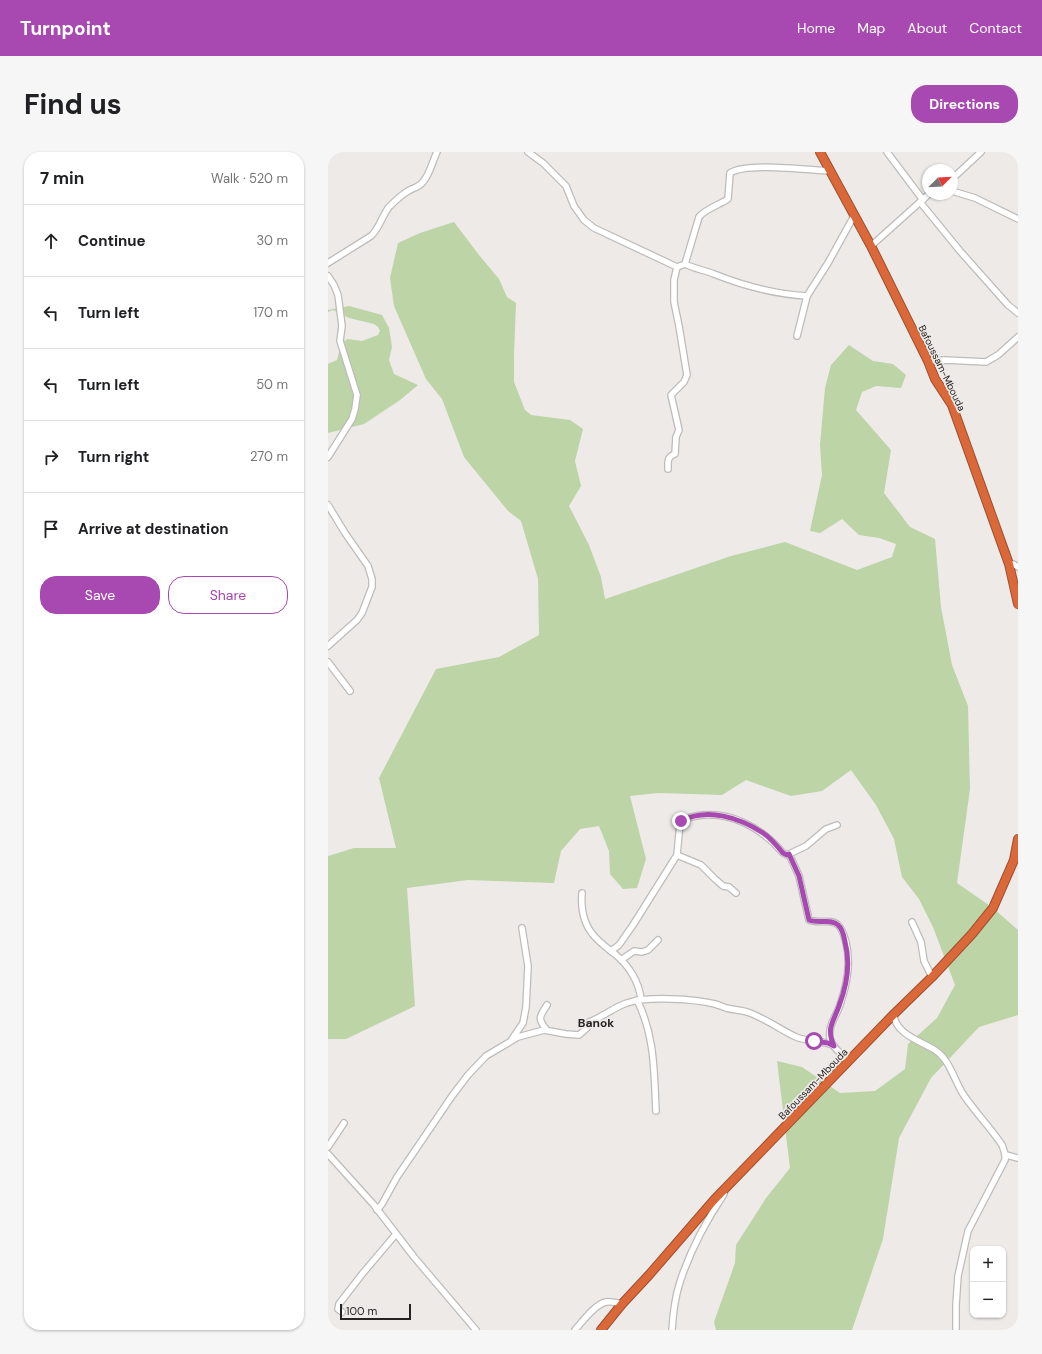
<!DOCTYPE html>
<html lang="en">
<head>
<meta charset="utf-8">
<style>
  :root { --surface:#fff; --page:#f6f6f6; --text:#202124; --muted:#757577; --line:#e0e0e0; --accent:#a848b1 }
  body { margin:0; font-family:"DM Sans",sans-serif; background:var(--page); color:var(--text) }
  .controls { position:absolute; right:12px; bottom:12px; display:grid; overflow:hidden; border-radius:8px; box-shadow:0 1px 3px #0004 }
  .controls button { width:36px; height:36px; display:grid; place-items:center; padding:0; border:0; border-bottom:1px solid var(--line); background:var(--surface); color:var(--text); font:20px sans-serif }
  .compass { position:absolute; left:594px; top:12px; width:36px; height:36px; border-radius:50%; background:var(--surface); box-shadow:0 1px 3px #0004; rotate:66deg }
  .scale { position:absolute; left:12px; bottom:10px; width:71px; box-sizing:border-box; padding-left:4px; border:2px solid #252423; border-top:0; font-size:11px; line-height:14px; white-space:nowrap; color:#252423; -webkit-text-stroke:3px #edeae8; paint-order:stroke }
  .stop { position:absolute; width:12px; height:12px; margin:-9px; border:3px solid #a848b1; border-radius:50%; background:#fff }
  .stop.end { background:#a848b1; border-color:#fff; box-shadow:0 1px 4px #0008 }
  .list { margin:0; padding:0; list-style:none }
  h2 { display:flex; justify-content:space-between; align-items:center; height:52px; margin:0; padding:0 16px; font-size:17px }
  h2 small { font-size:13px; font-weight:400; color:var(--muted) }
  .list li { display:grid; grid-template-columns:26px 1fr auto; gap:12px; align-items:center; box-sizing:border-box; height:72px; padding:0 16px; border-top:1px solid var(--line) }
  .list b { display:block; font-size:15px; white-space:nowrap }
  .list em { font-size:13px; font-style:normal; color:var(--muted) }
  .actions { display:flex; gap:8px; padding:12px 16px }
  .actions a { flex:1; padding:9px 0; border:1px solid var(--accent); border-radius:16px; text-align:center; font-size:14px; color:var(--accent) }
  .actions .main { background:var(--accent); color:#fff }
  .icon { flex:none; width:22px; height:22px; fill:none; stroke:currentColor; stroke-width:2; stroke-linecap:round; stroke-linejoin:round }
  .map { position:relative; flex:none; width:690px; height:1178px; overflow:hidden; border-radius:16px }
  header { display:flex; align-items:center; gap:24px; box-sizing:border-box; height:56px; padding:0 20px; background:var(--accent); color:#fff }
  header strong { font-size:19px }
  nav { display:flex; gap:22px; margin-inline-start:auto; font-size:14px }
  .intro { display:flex; align-items:center; justify-content:space-between; box-sizing:border-box; height:96px; padding:0 24px }
  h1 { margin:0; font-size:28px }
  .button { padding:10px 18px; border-radius:16px; background:var(--accent); color:#fff; font-size:14px; font-weight:700 }
  main { display:flex; gap:24px; padding:0 24px }
  aside { flex:1; background:var(--surface); border-radius:16px; box-shadow:0 1px 3px #0004 }
  .map>svg:first-child { display:block }
  .green { fill:#bcd4a6 }
  .lines { fill:none; stroke-linecap:round; stroke-linejoin:round }
  .minor-casing { stroke:#bebcba; stroke-width:8 }
  .highway-casing { stroke:#9b5031; stroke-width:10 }
  .minor { stroke:#fff; stroke-width:5.5 }
  .highway { stroke:#da6839; stroke-width:8 }
  .route { stroke:#a848b1; stroke-width:5 }
  .labels { text-anchor:middle; dominant-baseline:central; stroke-width:3.5; stroke-linejoin:round; paint-order:stroke }
  .street-label { font-size:10px; fill:#252423; stroke:#edeae8 }
  .quarter-label { font-size:12px; font-weight:bold; fill:#252423; stroke:#edeae8 }
</style>
</head>
<body>
<header>
<strong>Turnpoint</strong>
<nav><a>Home</a><a>Map</a><a>About</a><a>Contact</a></nav>
</header>
<div class="intro"><h1>Find us</h1><a class="button">Directions</a></div>
<main>
<aside>
<h2>7 min<small>Walk · 520 m</small></h2>
<ul class="list">
<li><svg class="icon" aria-label="ahead" viewBox="0 0 24 24"><path d="M12 20V5M6 11l6-6 6 6"/></svg><div><b>Continue</b></div><em>30 m</em></li>
<li><svg class="icon" aria-label="left" viewBox="0 0 24 24"><path d="M17 20v-9H6M10 6l-5 5 5 5"/></svg><div><b>Turn left</b></div><em>170 m</em></li>
<li><svg class="icon" aria-label="left" viewBox="0 0 24 24"><path d="M17 20v-9H6M10 6l-5 5 5 5"/></svg><div><b>Turn left</b></div><em>50 m</em></li>
<li><svg class="icon" aria-label="right" viewBox="0 0 24 24"><path d="M7 20v-9h11M14 6l5 5-5 5"/></svg><div><b>Turn right</b></div><em>270 m</em></li>
<li><svg class="icon" aria-label="arrive" viewBox="0 0 24 24"><path d="M6 21V4h12l-3 4 3 4H6"/></svg><div><b>Arrive at destination</b></div></li>
</ul>
<div class="actions"><a class="main">Save</a><a>Share</a></div>
</aside>
<div class="map">
<svg width="690" height="1178" viewBox="0 0 690 1178">
  <rect width="100%" height="100%" fill="#edeae8"/>
  <g class="green">
    <polygon points="126,70 151,103 171,127 179,145 188,151 186,203 186,230 197,258 203,263 242,268 255,277 247,309 253,334 241,354 261,393 273,425 277,447 403,404 457,390 529,418 564,405 568,392 551,386 531,383 514,367 492,381 482,379 494,323 492,293 497,236 503,213 521,193 545,209 565,212 578,223 573,236 548,234 534,240 528,258 563,298 556,341 582,375 607,387 613,455 624,513 640,554 642,637 629,731 665,756 690,778 690,863 651,875 603,926 571,986 555,1087 524,1178 388,1178 386,1170 407,1111 408,1093 438,1046 462,1016 449,909 474,915 512,941 547,939 577,917 580,892 609,866 627,833 605,775 591,747 574,725 566,687 548,653 523,618 494,639 463,644 418,628 394,643 330,641 302,644 318,707 309,736 295,737 282,722 281,699 271,674 252,677 233,699 226,731 140,728 79,736 87,854 18,887 0,887 0,704 26,696 68,696 51,626 108,517 171,505 211,483 210,427 193,369 180,359 136,305 114,247 98,227 66,154 62,126 70,91 92,81"/>
    <polygon points="21,154 54,163 61,176 64,195 61,208 66,222 90,233 72,248 36,272 0,281 0,212 9,208 13,193 16,189 20,187 34,189 50,183 52,179 50,175 46,172 21,166 5,158 0,160 0,158"/>
  </g>
  <g class="lines">
    <g class="minor-casing">
      <g id="minor">
        <path d="M200,0l15,11 23,23 8,20 10,14 10,8 83,39 8,-3c10,5 19,6 29,10 30,12 61,20 93,22"/>
        <polyline points="559,0 595,48"/>
        <polyline points="624,27 653,0"/>
        <polyline points="624,39 647,46 690,67"/>
        <polyline points="592,50 632,99 680,153 690,161"/>
        <polyline points="543,94 601,42"/>
        <path d="M0,111l43,-27c8,-7 11,-20 18,-29 6,-6 12,-12 19,-16 5,-3 11,-4 14,-8 8,-8 10,-21 15,-31"/>
        <path d="M357,112l14,-47c6,-8 20,-12 29,-18l2,-26c17,-11 78,-3 100,-2"/>
        <polyline points="0,124 6,133 10,143 14,174 12,189 29,243 27,257 24,267 0,305"/>
        <polyline points="469,184 479,144 500,111 526,64"/>
        <polyline points="600,209 617,208 658,210 670,203 690,185"/>
        <path d="M340,317c0,-8 -1,-12 7,-15l1,-17 3,-7 -8,-35 13,-13 3,-7 -8,-49 -5,-24v-22l3,-13"/>
        <polyline points="0,353 17,381 40,414 44,427 44,435 34,461 29,468 0,494"/>
        <polyline points="681,412 685,412 690,415"/>
        <polyline points="0,510 22,539"/>
        <path d="M461,702l10,22 10,44c9,4 22,-2 29,5 5,4 6,12 8,17 5,22 1,42 -6,63 -4,12 -12,20 -10,33 2,10 12,16 19,23"/>
        <polyline points="349,703 373,713 387,727 395,734 401,735 408,741"/>
        <path d="M254,741c-1,13 1,28 9,39 6,9 16,16 25,23 13,11 23,27 25,44"/>
        <polyline points="584,770 593,790 596,809 604,825"/>
        <path d="M283,799l8,-6 14,-20 44,-70 3,-32c4,-4 10,-6 16,-7 34,-6 66,12 87,37l4,2 19,-9 20,-17 11,-4"/>
        <polyline points="293,808 306,799 314,800 320,798 330,788"/>
        <path d="M309,848c18,36 17,72 19,111"/>
        <path d="M566,862c0,19 26,27 41,36 15,10 19,30 28,44 12,18 27,33 39,51 2,5 4,9 3,15l-37,71 -10,45 -2,29v25"/>
        <path d="M218,877c-9,-11 -6,-13 1,-24"/>
        <polyline points="184,887 195,871 198,855 200,814 194,776"/>
        <polyline points="0,995 16,971"/>
        <polyline points="0,1002 46,1053 86,1105 148,1178"/>
        <polyline points="678,1003 690,1006"/>
        <path d="M49,1058l5,-6 15,-27 55,-81 16,-21 18,-19 32,-19 26,-7 22,4 13,1 8,-7 2,-6c14,-5 25,-15 38,-19 20,-7 68,-4 88,1 4,1 8,3 11,4 8,2 17,2 24,5 16,6 31,17 46,24 11,5 30,3 38,9"/>
        <polyline points="14,1160 10,1157 11,1152 35,1121 68,1082"/>
        <path d="M247,1178c7,-8 20,-26 31,-28 5,-1 11,1 16,2"/>
        <path d="M344,1178c1,-16 3,-33 8,-48 10,-31 26,-61 44,-88"/>
      </g>
    </g>
    <g class="highway-casing">
      <g id="highway">
        <polyline points="492,0 543,94 600,209 607,227 624,253 681,412 690,452"/>
        <polyline points="273,1178 294,1152 321,1123 386,1048 566,862 604,825 644,782 665,756 686,708 690,687"/>
      </g>
    </g>
    <use href="#minor" class="minor"/>
    <use href="#highway" class="highway"/>
  </g>
  <g class="lines">
    <path class="route" d="M353,669c27,-14 59,-3 82,12 8,5 14,13 20,20l4,2 2,-1 10,22 10,44c9,4 22,-2 29,5 5,4 6,12 7,17 6,22 2,43 -6,64 -6,17 -13,22 -5,40l-6,-3 -14,-2"/>
  </g>
  <g class="labels">
    <g class="street-label">
      <text transform="translate(614 216) rotate(64)">Bafoussam-Mbouda</text>
      <text transform="translate(485 932) rotate(-46)">Bafoussam-Mbouda</text>
    </g>
    <g class="quarter-label">
      <text x="268" y="871">Banok</text>
    </g>
  </g>
</svg>
<div class="controls">
<button>+</button>
<button>−</button>
</div>
<svg class="compass" viewBox="-18 -18 36 36"><path d="M0-13l5 13h-10z" fill="#e53935"/><path d="M0 13l5-13h-10z" fill="#757577"/></svg>
<div class="scale">100 m</div>
<div class="stop" style="left:486px;top:889px"></div>
<div class="stop end" style="left:353px;top:669px"></div>
</div>
</main>
</body>
</html>
